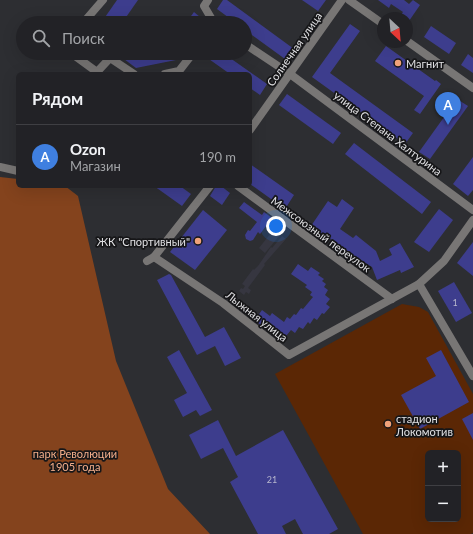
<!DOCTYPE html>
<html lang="ru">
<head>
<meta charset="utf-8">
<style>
  :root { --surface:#222226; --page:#2e2f32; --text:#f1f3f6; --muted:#a2a4a7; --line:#3f3f43; --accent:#f0a279 }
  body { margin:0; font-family:Lato,sans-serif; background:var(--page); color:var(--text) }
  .controls { position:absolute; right:12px; bottom:12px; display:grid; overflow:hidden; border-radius:6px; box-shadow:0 4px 16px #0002 }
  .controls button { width:36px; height:36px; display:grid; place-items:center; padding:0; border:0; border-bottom:1px solid var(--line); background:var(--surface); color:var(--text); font:20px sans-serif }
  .compass { position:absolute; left:377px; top:12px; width:36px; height:36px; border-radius:50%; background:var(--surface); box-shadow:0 4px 16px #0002; rotate:154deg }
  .you { position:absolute; left:276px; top:226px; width:14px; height:14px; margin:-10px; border:3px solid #fff; border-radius:50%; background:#1a73e8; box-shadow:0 0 0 6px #1a73e833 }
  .badge { display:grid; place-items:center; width:26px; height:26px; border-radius:50%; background:var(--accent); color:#fff; font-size:13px; font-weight:700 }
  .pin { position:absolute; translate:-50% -33px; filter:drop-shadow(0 1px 2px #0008) }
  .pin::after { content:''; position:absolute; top:21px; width:14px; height:12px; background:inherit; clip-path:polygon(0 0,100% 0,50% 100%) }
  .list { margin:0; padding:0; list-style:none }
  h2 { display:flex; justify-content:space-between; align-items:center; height:52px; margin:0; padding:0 16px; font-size:17px }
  h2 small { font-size:13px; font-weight:400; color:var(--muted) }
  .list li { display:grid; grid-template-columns:26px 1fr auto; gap:12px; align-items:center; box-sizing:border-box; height:64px; padding:0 16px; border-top:1px solid var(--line) }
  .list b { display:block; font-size:15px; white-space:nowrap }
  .list p { margin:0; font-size:13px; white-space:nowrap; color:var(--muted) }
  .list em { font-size:13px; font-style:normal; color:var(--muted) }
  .icon { flex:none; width:22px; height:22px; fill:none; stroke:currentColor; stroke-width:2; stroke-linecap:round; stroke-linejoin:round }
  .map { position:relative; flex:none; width:473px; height:534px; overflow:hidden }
  .search { position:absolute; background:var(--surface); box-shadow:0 4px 16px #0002; left:16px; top:16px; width:236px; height:44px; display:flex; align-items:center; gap:10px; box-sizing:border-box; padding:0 14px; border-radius:22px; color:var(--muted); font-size:15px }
  .panel { position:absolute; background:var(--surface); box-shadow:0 4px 16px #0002; left:16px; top:72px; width:236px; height:116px; border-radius:6px }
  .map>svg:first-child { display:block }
  .built { fill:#363640 }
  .green { fill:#5b2705; fill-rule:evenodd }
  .forest { fill:#84431d }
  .building { fill:#3d3d8d }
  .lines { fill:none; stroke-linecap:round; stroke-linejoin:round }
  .minor { stroke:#787675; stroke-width:8 }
  .tertiary { stroke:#787675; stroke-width:8 }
  .poi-dot { fill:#f0a279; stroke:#161618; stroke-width:1.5 }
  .labels { text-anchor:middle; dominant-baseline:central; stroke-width:3.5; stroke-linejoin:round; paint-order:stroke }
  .number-label { font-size:9px; fill:#b8b8ce }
  .street-label { font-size:11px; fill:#e1e1e4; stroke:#161618 }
  .poi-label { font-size:11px; fill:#e1e1e4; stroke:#161618; text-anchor:start }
  .park-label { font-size:11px; fill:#f5af8b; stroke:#161618 }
</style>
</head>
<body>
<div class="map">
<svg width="473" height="534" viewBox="0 0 473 534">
  <rect width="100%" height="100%" fill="#2d2e32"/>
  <g class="built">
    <polygon points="278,224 285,229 265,253 259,248"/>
    <polygon points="282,236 286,239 264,264 265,265 248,288 251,290 249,294 246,292 244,295 239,291 241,288 243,289 245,286 242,284 253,269 254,270 258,266 271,247 272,248"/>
  </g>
  <path class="green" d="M402,304l17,3 9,5 45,82v139l-2,1h-108l-88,-160zM428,453h30v66h-30z"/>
  <polygon class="forest" points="0,177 18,179 18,186 65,186 78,196 116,361 168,489 210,534 0,534"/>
  <g class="building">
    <polygon points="117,0 138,0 122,23 101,23"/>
    <polygon points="223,0 227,0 294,49 285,59 245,30 245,23 236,23 217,9"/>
    <polygon points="302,0 326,0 318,11"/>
    <polygon points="378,0 404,0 409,4 413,0 420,5 409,21 407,20 407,18 404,18 400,16 403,12 391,4 389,8"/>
    <polygon points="194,12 207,23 186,23"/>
    <polygon points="350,24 360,31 330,73 413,133 405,144 312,77"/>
    <polygon points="431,26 456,43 449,54 424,37"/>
    <polygon points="386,46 435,81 436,80 441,84 420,114 414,110 424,96 375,61"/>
    <polygon points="116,53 181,53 176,60 136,68"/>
    <polygon points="209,53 223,53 267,84 260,95 250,88 250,74 230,74 206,57"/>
    <polygon points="468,54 473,58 473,73 461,65"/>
    <polygon points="287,94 341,133 333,144 279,105"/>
    <polygon points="457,99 468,106 430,159 419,152"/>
    <polygon points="354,143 431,202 422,214 345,154"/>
    <polygon points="473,157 473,190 468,196 453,184"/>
    <polygon points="250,164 294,195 285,209 250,184"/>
    <polygon points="154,186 180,186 191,194 182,206"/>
    <polygon points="216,186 221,186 230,193 222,205 210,196"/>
    <polygon points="342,199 354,208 340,229 353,238 356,235 376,251 380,261 392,255 389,249 400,243 414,267 401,273 400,270 377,280 372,267 345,250 345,249 311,226 328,201 337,207"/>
    <polygon points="244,202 262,215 264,212 272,218 260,234 258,232 253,240 250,241 246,239 245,235 248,230 250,231 257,222 239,208"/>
    <polygon points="439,209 453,220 429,252 414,242"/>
    <polygon points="203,210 227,230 195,270 170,252"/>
    <polygon points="473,242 473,276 457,263"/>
    <polygon points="298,264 308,271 311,267 320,273 318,275 324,279 322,281 326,284 324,287 328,290 325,295 330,299 326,304 330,307 324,314 322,313 317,320 314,318 310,324 308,322 303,329 299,327 295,333 291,330 286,336 282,333 281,335 274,331 273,333 266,328 265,329 255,320 262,310 270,316 272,313 284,322 287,317 290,319 294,314 296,315 301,308 303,309 313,297 310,295 312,292 305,287 307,285 291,274"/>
    <polygon points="169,274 171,275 205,337 224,327 241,358 225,366 215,346 197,355 157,280"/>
    <polygon points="454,282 472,313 456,322 438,291"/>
    <polygon points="179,350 212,410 200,416 196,410 183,417 174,400 187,393 167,357"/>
    <polygon points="441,350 469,402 420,429 401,395 436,376 426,358"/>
    <polygon points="473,413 473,440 462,419"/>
    <polygon points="218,420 236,456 283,430 338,529 329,534 303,534 295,519 282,526 286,534 258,534 230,482 238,477 223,448 201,459 189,435"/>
  </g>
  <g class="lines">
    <g class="minor">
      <polyline points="208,0 204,6 214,23"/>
      <polyline points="83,23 103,0"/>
      <polyline points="245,44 290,74 473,210"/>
      <polyline points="71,53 97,72 110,58 134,74"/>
      <polyline points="165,74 179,71 193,53"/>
      <polyline points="250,130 342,0"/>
      <polyline points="0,167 18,171"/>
      <polyline points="238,186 392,299"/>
      <polyline points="154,257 223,303 289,355 419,284 444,261 473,220"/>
      <polyline points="147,261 154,257 210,186"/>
      <polyline points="419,284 473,376"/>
    </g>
    <g class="tertiary">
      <polyline points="349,0 383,24"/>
      <polyline points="407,41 473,88"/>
    </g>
  </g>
  <g class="poi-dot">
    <circle cx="398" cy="63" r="4"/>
    <circle cx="198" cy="241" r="4"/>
    <circle cx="388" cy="424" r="4"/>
  </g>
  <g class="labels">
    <g class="number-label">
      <text x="455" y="302">1</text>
      <text x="272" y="479">21</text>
    </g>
    <g class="street-label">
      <text transform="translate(294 49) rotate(-55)">Солнечная улица</text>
      <text transform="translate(388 133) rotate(37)">улица Степана Халтурина</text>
      <text transform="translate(321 234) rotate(36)">Межсоюзный переулок</text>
      <text transform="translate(257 316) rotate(38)">Лыжная улица</text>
    </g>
    <g class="poi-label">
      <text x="406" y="63">Магнит</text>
      <text x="190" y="241" text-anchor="end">ЖК "Спортивный"</text>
      <text x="396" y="418">стадион<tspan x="396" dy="13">Локомотив</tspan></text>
    </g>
    <g class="park-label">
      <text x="75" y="453">парк Революции<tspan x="75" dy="13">1905 года</tspan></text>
    </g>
  </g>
</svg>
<div class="controls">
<button>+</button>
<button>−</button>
</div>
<svg class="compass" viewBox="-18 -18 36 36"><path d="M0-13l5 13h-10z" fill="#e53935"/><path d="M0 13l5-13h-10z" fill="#a2a4a7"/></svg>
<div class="you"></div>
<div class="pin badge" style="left:448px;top:125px;background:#3f7fe0">A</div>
<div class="search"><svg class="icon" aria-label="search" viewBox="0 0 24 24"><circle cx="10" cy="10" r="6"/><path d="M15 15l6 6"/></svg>Поиск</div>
<section class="panel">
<h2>Рядом<small></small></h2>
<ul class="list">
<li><span class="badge" style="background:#3f7fe0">A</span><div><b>Ozon</b><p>Магазин</p></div><em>190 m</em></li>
</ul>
</section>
</div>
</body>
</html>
